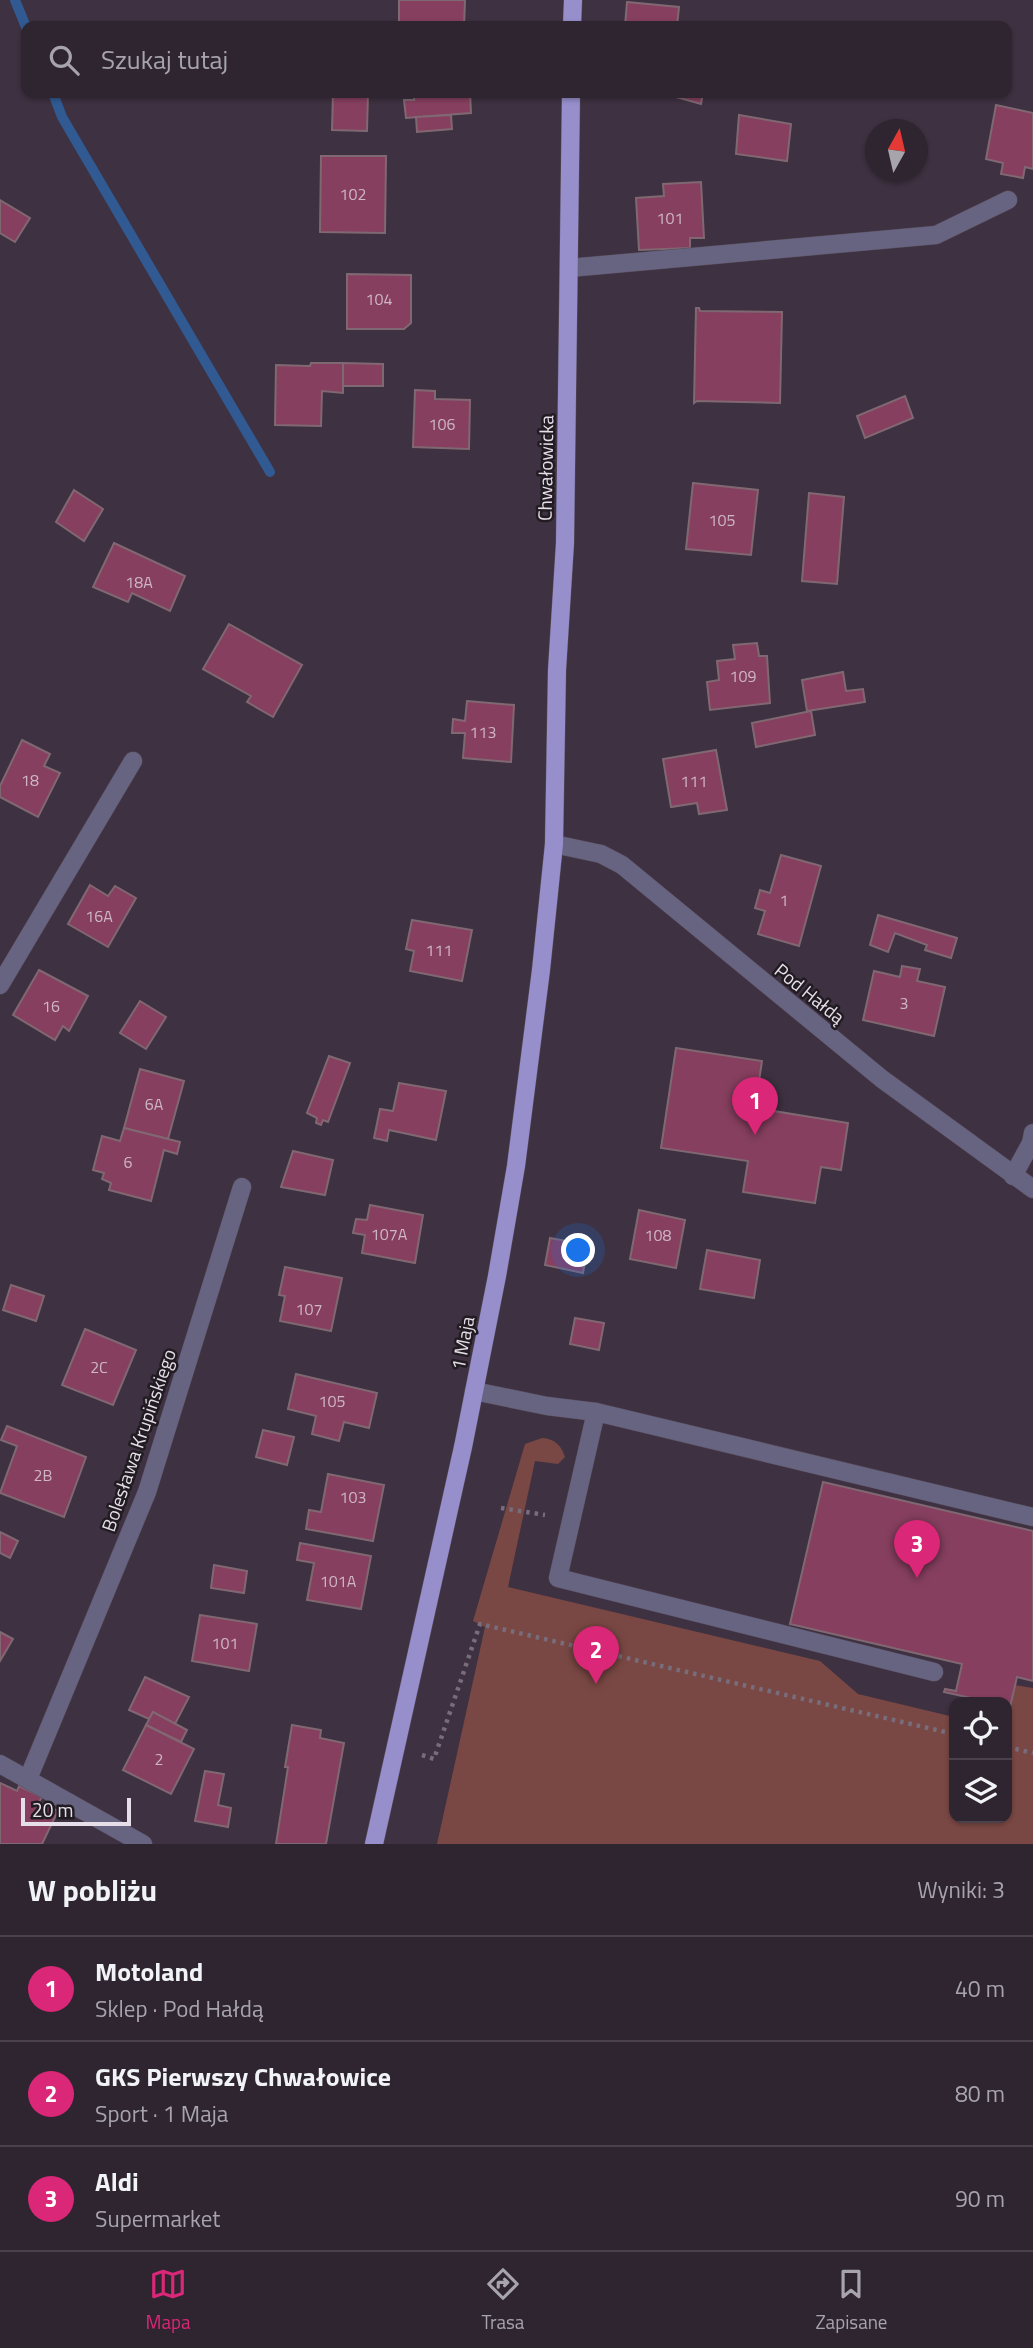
<!DOCTYPE html>
<html lang="pl">
<head>
<meta charset="utf-8">
<style>
  :root { --surface:#2e2531; --page:#3a313d; --text:#f1f3f6; --muted:#a7a5ab; --line:#49424d; --accent:#db2777 }
  body { margin:0; font-family:"Titillium Web",sans-serif; background:var(--page); color:var(--text) }
  .controls { position:absolute; right:21px; bottom:21px; display:grid; overflow:hidden; border-radius:14px; box-shadow:0 2px 5px #0004 }
  .controls button { width:63px; height:63px; display:grid; place-items:center; padding:0; border:0; border-bottom:2px solid var(--line); background:var(--surface); color:var(--text); font:35px sans-serif }
  .compass { position:absolute; left:865px; top:119px; width:63px; height:63px; border-radius:50%; background:var(--surface); box-shadow:0 2px 5px #0004; rotate:8deg }
  .scale { position:absolute; left:21px; bottom:18px; width:110px; box-sizing:border-box; padding-left:7px; border:4px solid #e6dee8; border-top:0; font-size:19px; line-height:24px; white-space:nowrap; color:#e6dee8; -webkit-text-stroke:5px #211b22; paint-order:stroke }
  .you { position:absolute; left:579px; top:1251px; width:24px; height:24px; margin:-18px; border:5px solid #fff; border-radius:50%; background:#1a73e8; box-shadow:0 0 0 10px #1a73e833 }
  .badge { display:grid; place-items:center; width:46px; height:46px; border-radius:50%; background:var(--accent); color:#fff; font-size:23px; font-weight:700 }
  .pin { position:absolute; translate:-50% -58px; filter:drop-shadow(0 2px 4px #0008) }
  .pin::after { content:''; position:absolute; top:37px; width:24px; height:21px; background:inherit; clip-path:polygon(0 0,100% 0,50% 100%) }
  .list { margin:0; padding:0; list-style:none }
  h2 { display:flex; justify-content:space-between; align-items:center; height:91px; margin:0; padding:0 28px; font-size:30px }
  h2 small { font-size:23px; font-weight:400; color:var(--muted) }
  .list li { display:grid; grid-template-columns:46px 1fr auto; gap:21px; align-items:center; box-sizing:border-box; height:105px; padding:0 28px; border-top:2px solid var(--line) }
  .list b { display:block; font-size:26px; white-space:nowrap }
  .list p { margin:0; font-size:23px; white-space:nowrap; color:var(--muted) }
  .list em { font-size:23px; font-style:normal; color:var(--muted) }
  .icon { flex:none; width:38px; height:38px; fill:none; stroke:currentColor; stroke-width:2; stroke-linecap:round; stroke-linejoin:round }
  .map { position:relative; flex:none; width:1033px; height:1844px; overflow:hidden }
  .search { position:absolute; background:var(--surface); box-shadow:0 2px 5px #0004; left:21px; right:21px; top:21px; height:77px; display:flex; align-items:center; gap:18px; box-sizing:border-box; padding:0 24px; border-radius:14px; color:var(--muted); font-size:26px }
  .sheet { height:406px; background:var(--surface) }
  nav { display:flex; justify-content:space-around; align-items:center; box-sizing:border-box; height:98px; border-top:2px solid var(--line); background:var(--surface); font-size:19px; color:var(--muted) }
  nav a { display:grid; justify-items:center; gap:4px }
  nav .on { color:var(--accent) }
  .map>svg:first-child { display:block }
  .green { fill:#7a4844 }
  .lines { fill:none; stroke-linecap:round; stroke-linejoin:round }
  .stream { stroke:#315a93; stroke-width:10 }
  .building { fill:#863f5f; stroke:#806872; stroke-width:2 }
  .minor-casing { stroke:#594d5c; stroke-width:19 }
  .major-casing { stroke:#594d5c; stroke-width:19 }
  .path { stroke:#786d7a; stroke-width:4.5; stroke-dasharray:3.5 5; stroke-linecap:butt }
  .minor { stroke:#676482; stroke-width:18 }
  .major { stroke:#968fcc; stroke-width:18 }
  .labels { text-anchor:middle; dominant-baseline:central; stroke-width:5; stroke-linejoin:round; paint-order:stroke }
  .number-label { font-size:16px; fill:#ceb6c6 }
  .street-label { font-size:19px; fill:#e6dee8; stroke:#211b22 }
</style>
</head>
<body>
<div class="map">
<svg width="1033" height="1844" viewBox="0 0 1033 1844">
  <rect width="100%" height="100%" fill="#3e3141"/>
  <path class="green" d="M542,1438c13,1 19,7 23,19l-7,7 -23,-3 -27,126 312,74 38,33 96,23v101h53v-111h3l5,-22 18,3v156h-596l48,-217 -12,-6 52,-177z"/>
  <g class="lines">
    <g class="stream">
      <polyline points="15,0 26,27"/>
      <polyline points="53,93 62,117 270,472"/>
    </g>
  </g>
  <g class="building">
    <polygon points="399,0 465,0 464,26 399,26"/>
    <polygon points="627,2 679,7 677,26 625,26"/>
    <polygon points="333,93 368,93 367,131 332,130"/>
    <polygon points="414,93 470,93 471,113 406,118 404,100 414,100"/>
    <polygon points="669,93 703,93 701,104 669,95"/>
    <polygon points="996,105 1033,113 1033,169 1025,167 1023,178 1001,174 1003,163 986,159"/>
    <polygon points="451,115 452,129 417,132 416,117"/>
    <polygon points="739,115 791,124 787,161 736,154"/>
    <polygon points="321,156 386,156 385,233 320,232"/>
    <polygon points="701,182 704,238 690,238 690,248 639,250 636,198 664,196 663,184"/>
    <polygon points="0,200 30,218 15,242 0,233"/>
    <polygon points="347,274 411,275 411,323 404,329 347,329"/>
    <polygon points="696,308 699,308 700,311 782,312 780,403 697,401 694,403"/>
    <polygon points="311,363 343,363 343,393 322,391 321,426 275,425 276,365 310,366"/>
    <polygon points="343,363 383,364 383,386 343,386"/>
    <polygon points="415,390 435,391 435,399 470,400 469,449 413,447"/>
    <polygon points="905,396 913,418 865,438 857,416"/>
    <polygon points="693,483 758,490 751,555 686,549"/>
    <polygon points="74,490 103,509 84,541 56,522"/>
    <polygon points="809,493 844,497 837,584 802,581"/>
    <polygon points="114,543 185,576 170,611 132,593 128,602 93,587"/>
    <polygon points="229,624 302,665 273,717 247,702 251,696 203,669"/>
    <polygon points="757,643 759,656 767,656 770,703 710,710 707,682 719,680 717,661 735,659 733,645"/>
    <polygon points="843,672 846,691 863,689 865,702 807,711 802,680"/>
    <polygon points="467,701 514,705 511,762 463,758 465,733 452,733 453,719 465,721"/>
    <polygon points="811,711 815,735 756,747 752,723"/>
    <polygon points="22,740 50,754 44,766 60,773 38,817 0,797 0,786"/>
    <polygon points="716,750 727,810 699,814 697,803 671,807 663,759"/>
    <polygon points="781,855 821,866 799,946 758,934 765,911 755,908 760,890 770,893"/>
    <polygon points="90,885 108,896 115,886 136,898 108,947 68,924"/>
    <polygon points="878,915 957,938 951,958 925,950 927,945 895,933 888,952 870,945"/>
    <polygon points="412,920 472,930 462,981 410,971 414,951 406,949"/>
    <polygon points="902,966 920,969 917,981 945,987 934,1036 863,1020 874,971 900,977"/>
    <polygon points="39,970 88,996 69,1031 63,1026 55,1040 13,1015"/>
    <polygon points="140,1001 166,1017 146,1049 120,1033"/>
    <polygon points="676,1048 762,1061 755,1108 848,1123 841,1170 821,1167 815,1203 743,1192 748,1161 661,1148"/>
    <polygon points="329,1056 350,1063 328,1122 323,1120 321,1125 316,1123 317,1118 307,1113"/>
    <polygon points="140,1069 184,1081 168,1139 124,1128"/>
    <polygon points="399,1083 446,1091 436,1140 389,1130 387,1141 374,1138 380,1109 393,1111"/>
    <polygon points="124,1128 180,1142 177,1154 164,1150 151,1201 109,1190 111,1183 102,1179 104,1173 93,1170 102,1136 120,1141"/>
    <polygon points="293,1151 333,1160 325,1195 281,1187"/>
    <polygon points="370,1205 423,1215 415,1263 362,1253 365,1235 353,1233 356,1219 367,1220"/>
    <polygon points="639,1210 685,1220 676,1268 630,1259"/>
    <polygon points="550,1238 588,1245 583,1273 545,1265"/>
    <polygon points="707,1250 760,1260 754,1298 700,1289"/>
    <polygon points="285,1267 342,1278 331,1331 280,1321 285,1296 279,1295"/>
    <polygon points="11,1285 44,1296 36,1321 3,1310"/>
    <polygon points="575,1318 604,1323 599,1350 570,1344"/>
    <polygon points="85,1329 136,1350 113,1405 62,1385"/>
    <polygon points="296,1374 377,1393 369,1428 344,1422 339,1441 312,1434 316,1416 288,1409"/>
    <polygon points="7,1426 86,1457 64,1517 0,1493 17,1446 1,1440"/>
    <polygon points="263,1430 294,1437 287,1465 256,1457"/>
    <polygon points="328,1474 384,1485 373,1541 306,1529 309,1510 321,1512"/>
    <polygon points="823,1482 1033,1531 1033,1681 1017,1677 1010,1707 1007,1707 1007,1702 989,1702 944,1692 945,1689 956,1691 962,1664 790,1624"/>
    <polygon points="0,1532 18,1541 10,1558 0,1553"/>
    <polygon points="300,1543 371,1556 361,1609 307,1600 314,1563 297,1560"/>
    <polygon points="214,1565 247,1571 244,1593 211,1588"/>
    <polygon points="200,1615 257,1624 249,1671 192,1661"/>
    <polygon points="0,1632 13,1639 0,1661"/>
    <polygon points="145,1677 189,1697 175,1724 153,1712 149,1719 129,1710"/>
    <polygon points="153,1712 187,1730 181,1742 146,1725"/>
    <polygon points="146,1725 194,1749 171,1794 123,1770"/>
    <polygon points="292,1725 321,1730 320,1738 344,1743 326,1844 276,1844 288,1767 285,1767"/>
    <polygon points="205,1771 224,1774 218,1805 231,1808 228,1827 195,1821"/>
    <polygon points="0,1783 17,1791 19,1786 42,1797 39,1802 58,1811 42,1844 0,1844"/>
  </g>
  <g class="lines">
    <g class="minor-casing">
      <g id="minor">
        <polyline points="569,268 936,235 1008,200"/>
        <polyline points="554,844 601,854 622,865 882,1079 1033,1189"/>
        <polyline points="0,985 133,761"/>
        <polyline points="1013,1176 1031,1143 1033,1133"/>
        <polyline points="474,1391 547,1406 596,1412 1033,1517"/>
        <polyline points="596,1412 558,1578 934,1672"/>
        <polyline points="0,1764 143,1844"/>
        <polyline points="28,1779 147,1492 242,1187"/>
      </g>
    </g>
    <g class="major-casing">
      <g id="major">
        <polyline points="572,26 573,0"/>
        <polyline points="374,1844 463,1447 497,1276 516,1166 541,970 554,844 557,670 565,543 571,93"/>
      </g>
    </g>
    <g class="path">
      <polyline points="501,1508 545,1515"/>
      <polyline points="1007,1747 1033,1753"/>
      <polyline points="422,1755 434,1759 480,1624 954,1734"/>
    </g>
    <use href="#minor" class="minor"/>
    <use href="#major" class="major"/>
  </g>
  <g class="labels">
    <g class="number-label">
      <text x="353" y="194">102</text>
      <text x="670" y="218">101</text>
      <text x="379" y="299">104</text>
      <text x="442" y="424">106</text>
      <text x="722" y="520">105</text>
      <text x="139" y="582">18A</text>
      <text x="743" y="676">109</text>
      <text x="483" y="732">113</text>
      <text x="30" y="780">18</text>
      <text x="694" y="781">111</text>
      <text x="784" y="900">1</text>
      <text x="99" y="916">16A</text>
      <text x="439" y="950">111</text>
      <text x="904" y="1003">3</text>
      <text x="51" y="1006">16</text>
      <text x="154" y="1104">6A</text>
      <text x="128" y="1162">6</text>
      <text x="389" y="1234">107A</text>
      <text x="658" y="1235">108</text>
      <text x="309" y="1309">107</text>
      <text x="99" y="1367">2C</text>
      <text x="332" y="1401">105</text>
      <text x="43" y="1475">2B</text>
      <text x="353" y="1497">103</text>
      <text x="338" y="1581">101A</text>
      <text x="225" y="1643">101</text>
      <text x="159" y="1759">2</text>
    </g>
    <g class="street-label">
      <text transform="translate(545 468) rotate(-89)">Chwałowicka</text>
      <text transform="translate(810 993) rotate(39)">Pod Hałdą</text>
      <text transform="translate(462 1343) rotate(-79)">1 Maja</text>
      <text transform="translate(138 1440) rotate(-71)">Bolesława Krupińskiego</text>
    </g>
  </g>
</svg>
<div class="controls">
<button><svg class="icon" aria-label="locate" viewBox="0 0 24 24"><circle cx="12" cy="12" r="6"/><path d="M12 2v4M12 18v4M2 12h4M18 12h4"/></svg></button>
<button><svg class="icon" aria-label="layers" viewBox="0 0 24 24"><path d="M12 4l9 5-9 5-9-5zM3 14l9 5 9-5"/></svg></button>
</div>
<svg class="compass" viewBox="-18 -18 36 36"><path d="M0-13l5 13h-10z" fill="#e53935"/><path d="M0 13l5-13h-10z" fill="#a7a5ab"/></svg>
<div class="scale">20 m</div>
<div class="you"></div>
<div class="pin badge" style="left:755px;top:1135px">1</div>
<div class="pin badge" style="left:596px;top:1684px">2</div>
<div class="pin badge" style="left:917px;top:1578px">3</div>
<div class="search"><svg class="icon" aria-label="search" viewBox="0 0 24 24"><circle cx="10" cy="10" r="6"/><path d="M15 15l6 6"/></svg>Szukaj tutaj</div>
</div>
<section class="sheet">
<h2>W pobliżu<small>Wyniki: 3</small></h2>
<ul class="list">
<li><span class="badge">1</span><div><b>Motoland</b><p>Sklep · Pod Hałdą</p></div><em>40 m</em></li>
<li><span class="badge">2</span><div><b>GKS Pierwszy Chwałowice</b><p>Sport · 1 Maja</p></div><em>80 m</em></li>
<li><span class="badge">3</span><div><b>Aldi</b><p>Supermarket</p></div><em>90 m</em></li>
</ul>
</section>
<nav>
<a class="on"><svg class="icon" aria-label="map" viewBox="0 0 24 24"><path d="M3 6l6-2 6 2 6-2v14l-6 2-6-2-6 2zM9 4v14M15 6v14"/></svg>Mapa</a>
<a><svg class="icon" aria-label="directions" viewBox="0 0 24 24"><path d="M12 3l9 9-9 9-9-9zM9 14v-3h6M13 9l2 2-2 2"/></svg>Trasa</a>
<a><svg class="icon" aria-label="saved" viewBox="0 0 24 24"><path d="M7 4h10v16l-5-4-5 4z"/></svg>Zapisane</a>
</nav>
</body>
</html>
